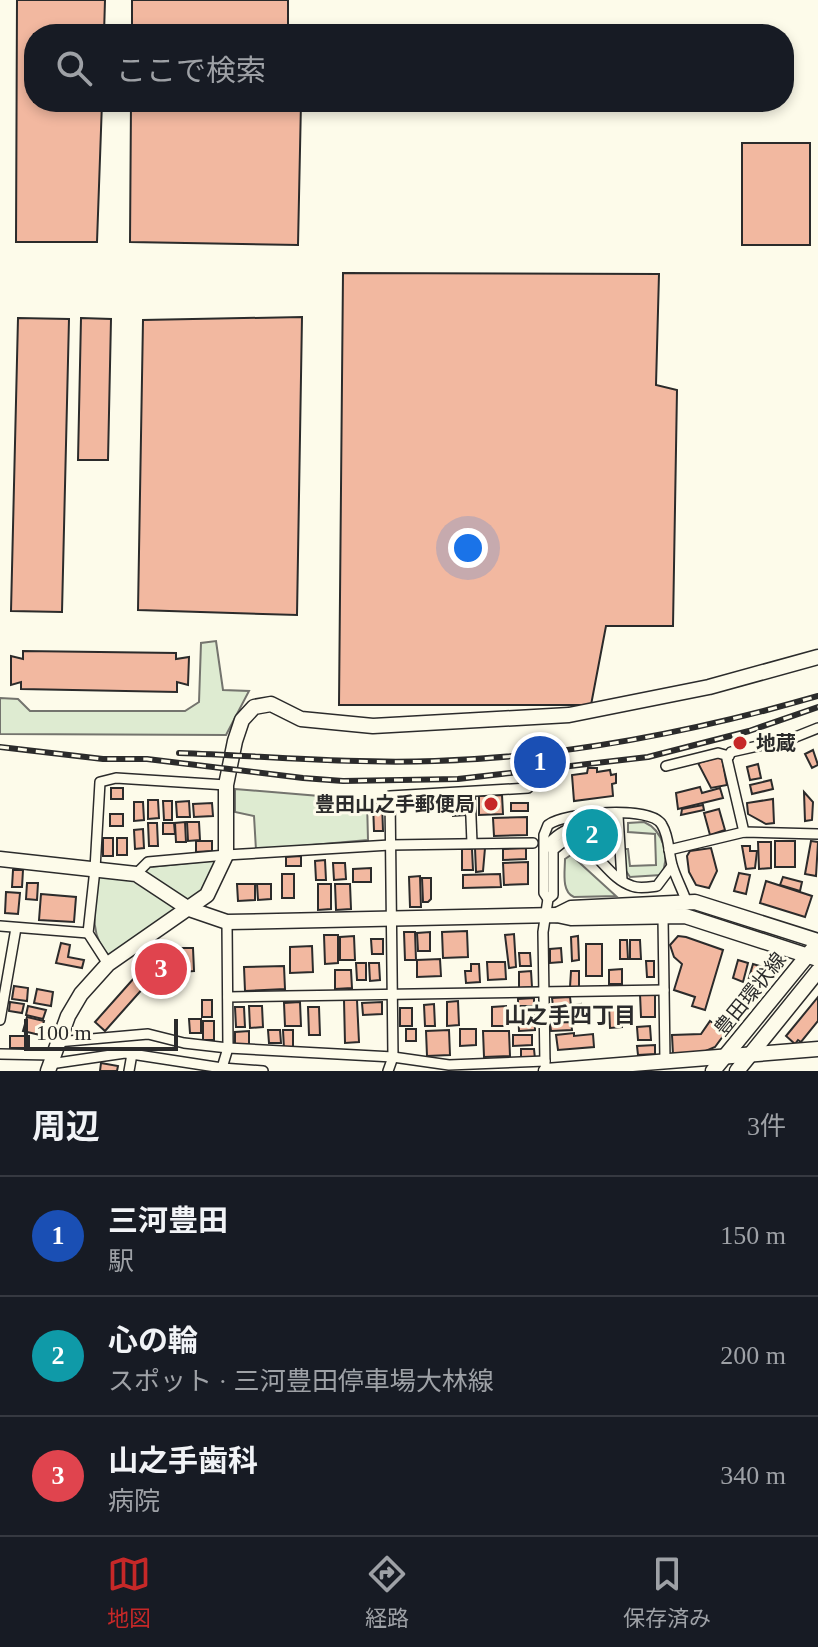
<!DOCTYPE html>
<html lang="ja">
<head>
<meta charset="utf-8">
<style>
  :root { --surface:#171b24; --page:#242831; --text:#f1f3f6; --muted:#9ea1a6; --line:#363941; --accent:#c62828 }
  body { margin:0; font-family:"Times New Roman","Noto Sans JP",serif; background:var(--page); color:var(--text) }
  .scale { position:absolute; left:24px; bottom:20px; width:154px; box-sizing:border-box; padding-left:8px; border:4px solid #2b2b2b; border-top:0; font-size:22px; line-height:28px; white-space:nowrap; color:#2b2b2b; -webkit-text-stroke:6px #fdfbea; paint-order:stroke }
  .you { position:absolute; left:468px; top:548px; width:28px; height:28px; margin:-20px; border:6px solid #fff; border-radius:50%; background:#1a73e8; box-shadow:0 0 0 12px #1a73e833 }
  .badge { display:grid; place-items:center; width:52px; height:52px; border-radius:50%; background:var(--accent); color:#fff; font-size:26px; font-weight:700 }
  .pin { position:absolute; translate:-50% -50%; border:4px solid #fff; box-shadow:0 2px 8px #0006 }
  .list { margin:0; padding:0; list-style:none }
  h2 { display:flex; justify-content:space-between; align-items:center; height:104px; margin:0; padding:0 32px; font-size:34px }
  h2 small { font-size:26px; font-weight:400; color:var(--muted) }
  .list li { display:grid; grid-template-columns:52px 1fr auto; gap:24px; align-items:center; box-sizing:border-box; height:120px; padding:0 32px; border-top:2px solid var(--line) }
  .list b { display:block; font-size:30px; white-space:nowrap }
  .list p { margin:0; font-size:26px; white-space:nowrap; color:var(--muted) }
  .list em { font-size:26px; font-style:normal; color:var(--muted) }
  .icon { flex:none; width:44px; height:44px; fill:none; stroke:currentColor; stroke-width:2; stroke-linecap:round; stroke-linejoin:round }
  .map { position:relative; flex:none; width:818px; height:1071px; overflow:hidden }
  .search { position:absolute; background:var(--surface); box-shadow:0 4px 12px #0003; left:24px; right:24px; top:24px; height:88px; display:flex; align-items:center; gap:20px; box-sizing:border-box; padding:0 28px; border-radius:32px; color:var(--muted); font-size:30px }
  .sheet { height:464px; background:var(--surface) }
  nav { display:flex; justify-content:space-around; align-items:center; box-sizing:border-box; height:112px; border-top:2px solid var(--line); background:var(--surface); font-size:22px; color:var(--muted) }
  nav a { display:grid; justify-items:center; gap:4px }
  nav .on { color:var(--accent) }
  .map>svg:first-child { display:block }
  .green { fill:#deebd1; stroke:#74746e; stroke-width:2 }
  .building { fill:#f2b8a0; stroke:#2b2b2b; stroke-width:2 }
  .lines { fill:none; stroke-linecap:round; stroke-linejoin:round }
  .street-casing { stroke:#2b2b2b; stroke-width:12 }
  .secondary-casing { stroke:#2b2b2b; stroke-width:17 }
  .street { stroke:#fdfbea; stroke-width:9 }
  .secondary { stroke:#fdfbea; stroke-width:14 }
  .rail-casing { stroke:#2b2b2b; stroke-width:6 }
  .rail { stroke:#fdfbea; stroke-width:3; stroke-dasharray:9; stroke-linecap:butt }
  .poi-dot { fill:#c62828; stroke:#fdfbea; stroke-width:3 }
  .labels { text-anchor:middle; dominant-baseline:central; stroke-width:6; stroke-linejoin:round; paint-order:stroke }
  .poi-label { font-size:20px; font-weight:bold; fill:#2b2b2b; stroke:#fdfbea; text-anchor:start }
  .street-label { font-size:20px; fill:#2b2b2b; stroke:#fdfbea }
  .neighbourhood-label { font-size:22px; font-weight:bold; fill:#2b2b2b; stroke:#fdfbea }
</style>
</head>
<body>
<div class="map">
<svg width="818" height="1071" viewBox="0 0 818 1071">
  <rect width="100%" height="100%" fill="#fdfbea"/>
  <g class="green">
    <polygon points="216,641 223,690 249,691 226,735 0,734 0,698 18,699 30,711 185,711 199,702 201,643"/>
    <polygon points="235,789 367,800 368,840 256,850 254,816 235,812"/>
    <path d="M644,822c19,8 27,35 17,53l-31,2 -6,-9 -1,-19h5l2,17 26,-1 -1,-31 -27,-2v-9z"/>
    <path d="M571,855l45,41 -42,1c-13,-5 -9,-26 -9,-38z"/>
    <path d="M219,860l-15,31 -94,66c-24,-23 -14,-55 -11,-85z"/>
  </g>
  <g class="building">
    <polygon points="17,0 105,0 104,34 34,34 34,102 102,102 97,242 16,242"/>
    <polygon points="132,0 288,0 288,31 295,34 132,34"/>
    <polygon points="131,102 301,102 298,245 130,242"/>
    <rect x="742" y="143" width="68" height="102"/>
    <polygon points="343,273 659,274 656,385 677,390 673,626 606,626 591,705 339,705"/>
    <polygon points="302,317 297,615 138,610 143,320"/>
    <polygon points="18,318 69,319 62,612 11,611"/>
    <polygon points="81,318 111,319 108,460 78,460"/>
    <polygon points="23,651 176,653 176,659 189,657 188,685 177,682 177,692 21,689 21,682 11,685 11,656 23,659"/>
    <polygon points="813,750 818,765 812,768 805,754"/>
    <polygon points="719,757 722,759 727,785 711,788 698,763"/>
    <polygon points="758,764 761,778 750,780 747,767"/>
    <polygon points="588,768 597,768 597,772 610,770 611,775 616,774 616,783 612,784 613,796 574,801 572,775 587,773"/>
    <polygon points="771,780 773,789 752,794 750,785"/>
    <polygon points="700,787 702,793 720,788 723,798 678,809 676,793"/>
    <rect x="111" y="788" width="12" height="11"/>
    <polygon points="804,792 813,802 812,820 805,821"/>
    <polygon points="502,795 503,814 479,815 479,796"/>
    <polygon points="466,799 466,815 453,816 452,800"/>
    <polygon points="773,799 774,823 766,824 748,814 747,803"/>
    <polygon points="148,800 158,800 159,818 148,819"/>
    <polygon points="163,801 172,801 172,820 164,820"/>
    <polygon points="189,801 190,817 177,817 176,802"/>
    <polygon points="134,802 143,802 144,820 134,821"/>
    <polygon points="382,802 383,831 374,831 373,803"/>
    <polygon points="212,803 213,816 194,817 193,804"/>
    <rect x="511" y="803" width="17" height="8"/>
    <polygon points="703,805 704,810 681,815 682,809"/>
    <polygon points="719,809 725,830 710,835 704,813"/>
    <rect x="110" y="814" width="13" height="12"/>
    <polygon points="527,817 527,835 494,836 493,818"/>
    <polygon points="185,822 186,842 176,842 175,823"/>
    <polygon points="187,822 199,822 200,840 188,841"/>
    <polygon points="148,823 157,823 158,846 149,846"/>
    <polygon points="163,823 174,823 175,834 163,834"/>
    <polygon points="143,829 144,848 135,849 134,830"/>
    <rect x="103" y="838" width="10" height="18"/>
    <rect x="117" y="838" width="10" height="17"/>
    <polygon points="196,841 212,841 212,851 196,852"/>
    <rect x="775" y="841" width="20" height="26"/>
    <polygon points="811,841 818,842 816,876 805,874"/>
    <polygon points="758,842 771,842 771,868 759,869"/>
    <polygon points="742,846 750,846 750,851 757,851 755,868 746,869"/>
    <polygon points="475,848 485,848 483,871 476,872"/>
    <polygon points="526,848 526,859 503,860 503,849"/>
    <polygon points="711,848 717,871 709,888 696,885 689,872 687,856 690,851"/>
    <polygon points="462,849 472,849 473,870 462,870"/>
    <polygon points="301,856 301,866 286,866 286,857"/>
    <polygon points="325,860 326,880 316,880 315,861"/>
    <polygon points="528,862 528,884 504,885 503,863"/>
    <polygon points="333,863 345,863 346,879 334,880"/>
    <polygon points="371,868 371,882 353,882 353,869"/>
    <polygon points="13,870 23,870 22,887 12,887"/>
    <polygon points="739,873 750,875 746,894 734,891"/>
    <rect x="282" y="874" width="12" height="24"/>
    <polygon points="500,874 501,887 463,888 463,875"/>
    <polygon points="420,876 421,907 410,907 409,877"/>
    <polygon points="783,877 802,882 800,891 780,885"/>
    <polygon points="422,878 431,878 431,899 428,902 423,902"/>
    <polygon points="766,881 812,896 805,917 760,903"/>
    <polygon points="27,883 38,883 37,900 26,899"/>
    <polygon points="237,884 255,884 255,900 238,901"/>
    <polygon points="257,884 271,884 271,899 258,900"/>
    <polygon points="318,884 331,884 331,909 318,910"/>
    <polygon points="335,884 350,884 351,909 336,910"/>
    <polygon points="6,892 20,893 18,914 5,913"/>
    <polygon points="41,894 76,897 74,922 39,920"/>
    <polygon points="467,931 468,957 443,958 442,932"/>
    <polygon points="404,932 415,932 416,960 405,960"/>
    <polygon points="430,932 430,951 418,951 417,933"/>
    <polygon points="514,934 516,967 509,968 505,935"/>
    <polygon points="324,935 338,935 338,963 325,964"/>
    <polygon points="354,936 355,960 340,960 340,937"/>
    <polygon points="578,936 579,960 572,961 571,937"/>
    <polygon points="678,936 686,937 723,950 705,1010 692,1006 695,997 674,990 682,964 674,957 670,945"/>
    <polygon points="371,939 383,939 383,954 372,954"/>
    <polygon points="620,940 627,940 628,959 620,959"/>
    <polygon points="630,940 640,940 641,959 630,959"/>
    <polygon points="61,943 70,945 68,957 84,960 82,968 56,963"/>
    <rect x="586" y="944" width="16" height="32"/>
    <polygon points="312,946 313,972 290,973 290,947"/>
    <polygon points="180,948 193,948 194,971 181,972"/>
    <polygon points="561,948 562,962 550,963 550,949"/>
    <polygon points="163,952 177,966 158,985 144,971"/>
    <polygon points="519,953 530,953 531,966 520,966"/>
    <polygon points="440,959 441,976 417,977 417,960"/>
    <polygon points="738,960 748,963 743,982 733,978"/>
    <polygon points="646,961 654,961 654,977 647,977"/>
    <polygon points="487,962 505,962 506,979 488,980"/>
    <polygon points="356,963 366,963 366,980 357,980"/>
    <polygon points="369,963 379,963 380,980 370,981"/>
    <polygon points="471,964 479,964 480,982 466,983 465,971 471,971"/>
    <polygon points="753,964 763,967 760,978 754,976 753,982 748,981"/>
    <polygon points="284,966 285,989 245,991 244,967"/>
    <polygon points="622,969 622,984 609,984 609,970"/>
    <polygon points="335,970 351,970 352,988 335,989"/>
    <polygon points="531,971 532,987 519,988 519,972"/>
    <polygon points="571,971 579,971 579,987 570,987"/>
    <polygon points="135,977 145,986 105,1031 95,1022"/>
    <polygon points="14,986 28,988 27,1001 12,999"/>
    <polygon points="37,989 53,992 51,1006 34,1003"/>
    <polygon points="640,994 655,994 655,1017 641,1017"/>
    <polygon points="570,997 571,1006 553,1006 552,998"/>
    <polygon points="818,997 818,1021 801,1042 798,1040 795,1044 786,1036"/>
    <polygon points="534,998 534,1006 518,1006 518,999"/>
    <rect x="202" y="1000" width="10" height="17"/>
    <polygon points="344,1000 357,1000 359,1042 345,1043"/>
    <polygon points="458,1001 459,1025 447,1026 447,1002"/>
    <polygon points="10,1002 24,1004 22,1013 9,1011"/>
    <polygon points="300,1002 301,1026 285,1026 284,1003"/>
    <polygon points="382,1002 382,1014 363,1015 362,1003"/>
    <polygon points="434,1004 435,1026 425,1026 424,1005"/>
    <polygon points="581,1004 582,1025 575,1025 575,1005"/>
    <polygon points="28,1006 46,1010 43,1019 26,1015"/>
    <polygon points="249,1006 262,1006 263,1027 250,1028"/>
    <polygon points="506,1006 506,1026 492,1026 492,1007"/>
    <polygon points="609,1006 622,1006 622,1027 610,1028"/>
    <polygon points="235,1007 244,1007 245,1027 236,1027"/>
    <polygon points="308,1007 319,1007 320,1035 309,1035"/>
    <polygon points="534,1007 535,1030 519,1031 518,1008"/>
    <rect x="400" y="1008" width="12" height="18"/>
    <rect x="550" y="1009" width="21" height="11"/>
    <polygon points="27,1017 44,1021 40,1035 23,1031"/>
    <polygon points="189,1019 201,1019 201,1033 190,1033"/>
    <rect x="203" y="1021" width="11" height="19"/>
    <polygon points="710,1021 726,1032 715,1047 701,1053 673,1055 672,1035 701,1034"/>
    <polygon points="571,1022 572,1030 551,1031 550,1023"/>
    <polygon points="650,1026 651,1040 638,1040 637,1027"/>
    <rect x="406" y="1029" width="10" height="12"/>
    <polygon points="460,1029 476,1029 476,1045 460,1046"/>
    <polygon points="268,1030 280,1030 281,1043 269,1043"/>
    <polygon points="283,1030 293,1030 293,1049 284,1049"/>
    <polygon points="449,1030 450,1055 427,1056 426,1031"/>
    <polygon points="249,1031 249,1046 235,1047 235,1032"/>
    <polygon points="483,1031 509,1031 510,1056 484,1057"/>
    <polygon points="574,1033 574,1036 593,1034 594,1047 558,1050 556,1035"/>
    <polygon points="513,1035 532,1035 532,1045 513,1046"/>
    <rect x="10" y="1036" width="19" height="12"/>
    <polygon points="655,1045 655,1054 638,1055 637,1046"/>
    <polygon points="521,1049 534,1049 535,1059 521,1059"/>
    <polygon points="101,1063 118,1066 117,1071 100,1071"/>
  </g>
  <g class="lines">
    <g class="street-casing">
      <g id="street">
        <polyline points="666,766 718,753 729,756"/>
        <polyline points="470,793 472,843"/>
        <polyline points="618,816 622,880"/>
        <polyline points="744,832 727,759 731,752 793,738 818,728"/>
        <path d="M546,848c12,-21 42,-26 64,-30"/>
        <polyline points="669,850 744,832 818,834"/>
        <polyline points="136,874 148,862 226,855 390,845 533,843"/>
        <path d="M548,899l-4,-6v-58l4,-10c17,-13 104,-20 114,0 8,13 6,29 11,43 4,12 10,23 14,35"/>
        <polyline points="663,917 665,1061"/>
        <polyline points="0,926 88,933"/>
        <polyline points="108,964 88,933 95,869 100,782 116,778 226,785"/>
        <polyline points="228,997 664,990"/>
        <polyline points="0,1020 16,928"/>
        <polyline points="57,1042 148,1034 184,1043 228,1048 393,1057 449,1065 545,1061"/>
        <polyline points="0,1054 52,1055"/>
        <polyline points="50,1064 125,1053 222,1068 263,1071"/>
        <path d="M545,1064l-2,-132 5,-33 5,-4v-45l10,-8c32,-3 41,35 69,44 7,3 17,1 25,0l15,-20"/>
        <polyline points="129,1071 132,1054"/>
        <polyline points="221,1071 228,1048 227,922"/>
        <polyline points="388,1071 393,1057 390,796 528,788"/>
      </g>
    </g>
    <g class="secondary-casing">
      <g id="secondary">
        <polyline points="0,859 136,874 189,909 227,922 557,915 571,918 685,916 818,959"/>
        <polyline points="557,915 571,908 695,902 818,941"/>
        <polyline points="48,1071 68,1016 81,994 108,964 207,895 226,855 226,785 235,741 242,720 254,707 271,704 301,719 373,726 569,715 709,687 818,657"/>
        <polyline points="546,1071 818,1049"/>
        <polyline points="713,1071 812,950"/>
        <polyline points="737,1071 818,971"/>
      </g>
    </g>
    <use href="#street" class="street"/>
    <use href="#secondary" class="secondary"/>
    <g class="rail-casing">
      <g id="rail">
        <polyline points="0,747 103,759 147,759 303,778 343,781 458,779 648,757 749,731 818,707"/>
        <path d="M179,753c86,3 170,11 256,8 130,-4 258,-29 383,-65"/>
      </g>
    </g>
    <use href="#rail" class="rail"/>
  </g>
  <g class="poi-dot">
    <circle cx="740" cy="743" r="8"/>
    <circle cx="491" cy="804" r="8"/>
  </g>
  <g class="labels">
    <g class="poi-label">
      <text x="756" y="743">地蔵</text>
      <text x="475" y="804" text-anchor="end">豊田山之手郵便局</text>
    </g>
    <g class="street-label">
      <text transform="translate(750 994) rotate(-51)">豊田環状線</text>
    </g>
    <g class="neighbourhood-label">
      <text x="570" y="1015">山之手四丁目</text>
    </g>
  </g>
</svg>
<div class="scale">100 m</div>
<div class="you"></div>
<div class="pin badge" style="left:540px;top:762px;background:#1a4fb4">1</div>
<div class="pin badge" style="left:592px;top:835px;background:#0f9aa8">2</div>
<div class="pin badge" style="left:161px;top:969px;background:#e0444e">3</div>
<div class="search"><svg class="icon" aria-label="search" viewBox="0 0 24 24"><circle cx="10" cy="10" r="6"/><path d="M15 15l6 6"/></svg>ここで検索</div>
</div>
<section class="sheet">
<h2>周辺<small>3件</small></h2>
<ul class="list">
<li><span class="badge" style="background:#1a4fb4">1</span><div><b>三河豊田</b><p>駅</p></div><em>150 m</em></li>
<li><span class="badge" style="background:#0f9aa8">2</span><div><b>心の輪</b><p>スポット · 三河豊田停車場大林線</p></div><em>200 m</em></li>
<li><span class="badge" style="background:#e0444e">3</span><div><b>山之手歯科</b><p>病院</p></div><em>340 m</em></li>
</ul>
</section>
<nav>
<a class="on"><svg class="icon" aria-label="map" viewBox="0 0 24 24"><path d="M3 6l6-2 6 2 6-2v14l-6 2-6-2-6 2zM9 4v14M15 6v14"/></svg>地図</a>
<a><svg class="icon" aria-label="directions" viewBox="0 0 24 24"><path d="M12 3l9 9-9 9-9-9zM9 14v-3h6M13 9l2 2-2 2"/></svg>経路</a>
<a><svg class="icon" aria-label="saved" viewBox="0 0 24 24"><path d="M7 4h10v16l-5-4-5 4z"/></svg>保存済み</a>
</nav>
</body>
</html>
